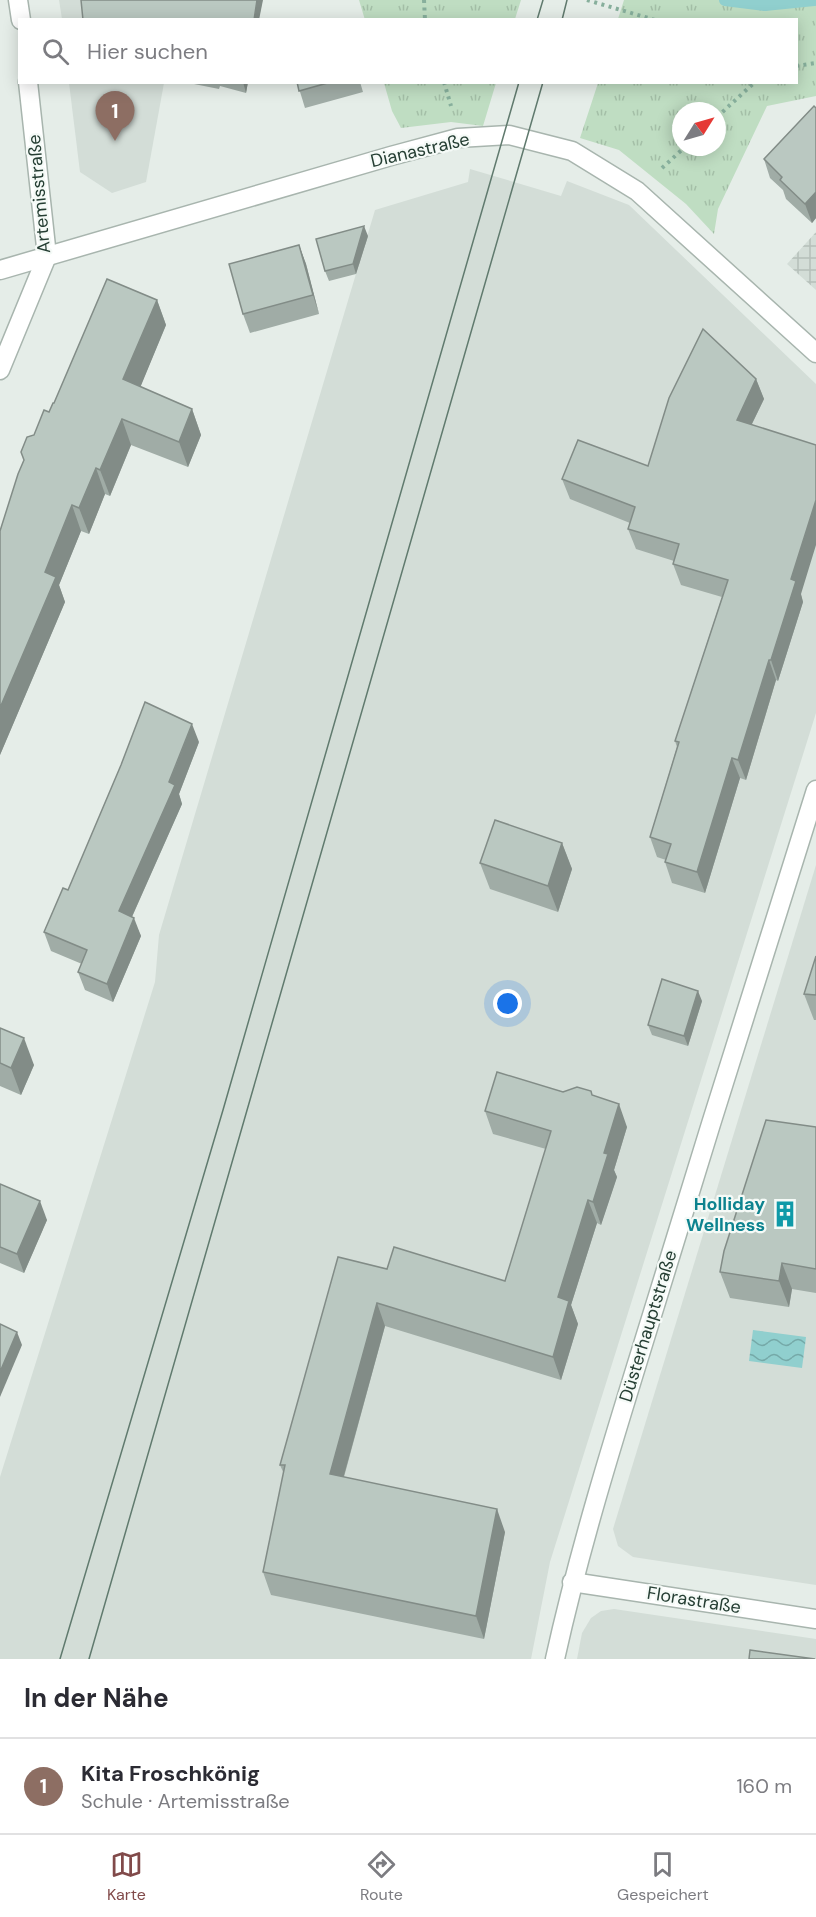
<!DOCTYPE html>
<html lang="de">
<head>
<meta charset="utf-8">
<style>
  :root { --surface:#fff; --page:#f7f7f7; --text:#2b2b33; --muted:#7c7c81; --line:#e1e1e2; --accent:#814a4a }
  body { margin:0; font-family:"DM Sans",sans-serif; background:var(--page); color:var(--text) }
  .compass { position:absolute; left:672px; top:102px; width:54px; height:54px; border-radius:50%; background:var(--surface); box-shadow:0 3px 15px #0003; rotate:53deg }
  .you { position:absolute; left:508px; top:1004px; width:21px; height:21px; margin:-15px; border:4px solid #fff; border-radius:50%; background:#1a73e8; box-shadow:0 0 0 9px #1a73e833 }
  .badge { display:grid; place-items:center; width:39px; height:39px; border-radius:50%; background:var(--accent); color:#fff; font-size:20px; font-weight:700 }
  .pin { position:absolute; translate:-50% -50px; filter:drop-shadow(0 2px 3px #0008) }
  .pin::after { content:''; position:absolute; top:32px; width:21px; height:18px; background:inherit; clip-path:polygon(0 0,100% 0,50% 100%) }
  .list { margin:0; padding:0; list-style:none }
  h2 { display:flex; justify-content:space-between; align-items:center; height:78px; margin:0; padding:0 24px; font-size:26px }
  h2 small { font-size:20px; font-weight:400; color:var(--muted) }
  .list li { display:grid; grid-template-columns:39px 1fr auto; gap:18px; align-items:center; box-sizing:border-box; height:96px; padding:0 24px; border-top:2px solid var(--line) }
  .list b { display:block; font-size:22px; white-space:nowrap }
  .list p { margin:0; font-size:20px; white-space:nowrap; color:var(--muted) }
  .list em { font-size:20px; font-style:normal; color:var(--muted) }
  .icon { flex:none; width:33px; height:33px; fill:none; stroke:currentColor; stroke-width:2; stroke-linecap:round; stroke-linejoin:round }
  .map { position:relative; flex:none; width:816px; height:1659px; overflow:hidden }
  .search { position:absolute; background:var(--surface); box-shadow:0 3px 15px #0003; left:18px; right:18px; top:18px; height:66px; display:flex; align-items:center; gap:15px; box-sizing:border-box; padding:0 21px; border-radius:0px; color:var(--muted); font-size:22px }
  .sheet { height:174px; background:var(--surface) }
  nav { display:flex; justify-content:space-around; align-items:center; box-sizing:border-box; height:84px; border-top:2px solid var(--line); background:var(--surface); font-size:16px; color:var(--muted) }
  nav a { display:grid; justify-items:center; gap:3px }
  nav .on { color:var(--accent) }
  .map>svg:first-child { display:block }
  .built { fill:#d3ddd7 }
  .industrial { fill:url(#industrial-grid) }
  .grass { fill:url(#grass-tufts); fill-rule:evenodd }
  .water { fill:url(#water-waves) }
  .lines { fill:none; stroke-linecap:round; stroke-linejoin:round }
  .stream { stroke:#90cfce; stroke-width:12 }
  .street-casing { stroke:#a8b5ae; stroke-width:21 }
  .path { stroke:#87af9c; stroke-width:4; stroke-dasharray:3 4.5; stroke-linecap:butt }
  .street { stroke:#fff; stroke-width:18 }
  .tram { stroke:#607a6e; stroke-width:1.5 }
  .wall { fill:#a0aca6 }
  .shaded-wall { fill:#828c87 }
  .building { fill:#bac8c1; stroke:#828c87; stroke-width:1.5 }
  .labels { text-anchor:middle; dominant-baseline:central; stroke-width:4.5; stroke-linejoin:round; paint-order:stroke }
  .street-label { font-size:18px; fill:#253e33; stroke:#f5faf7 }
  .culture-label { font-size:18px; font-weight:bold; fill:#0d838f; stroke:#f5faf7; text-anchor:end }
</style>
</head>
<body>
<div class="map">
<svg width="816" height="1659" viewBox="0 0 816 1659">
  <defs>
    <pattern id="industrial-grid" width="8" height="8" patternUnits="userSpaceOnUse" patternTransform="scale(1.5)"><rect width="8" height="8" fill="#d3ddd7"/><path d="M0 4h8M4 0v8" fill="none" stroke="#b5bfb9"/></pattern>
    <pattern id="grass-tufts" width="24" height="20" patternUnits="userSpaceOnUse" patternTransform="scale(1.5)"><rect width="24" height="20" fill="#bfddc2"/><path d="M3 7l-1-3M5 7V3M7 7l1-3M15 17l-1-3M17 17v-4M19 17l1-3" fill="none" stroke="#a4bfa7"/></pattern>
    <pattern id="water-waves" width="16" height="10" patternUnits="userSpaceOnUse" patternTransform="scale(1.5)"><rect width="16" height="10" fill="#90cfce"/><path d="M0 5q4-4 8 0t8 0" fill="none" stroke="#75a9a8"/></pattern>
  </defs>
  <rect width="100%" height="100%" fill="#e5ede8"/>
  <g class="built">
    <polygon points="59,0 179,0 176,20 62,19"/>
    <polygon points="69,83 164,83 146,182 112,193 80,172"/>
    <polygon points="470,169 561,196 567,181 629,205 816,384 816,713 550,1562 531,1659 0,1659 0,1477 155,982 159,935 375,210 468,182"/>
    <polygon points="816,865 816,1585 633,1557 618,1546 613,1529"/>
    <polygon points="614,1609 816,1639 816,1659 577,1659 582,1633 591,1618 601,1611"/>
  </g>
  <polygon class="industrial" points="816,232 816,290 787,264"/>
  <g class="grass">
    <polygon points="359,0 521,0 515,19 365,20"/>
    <path d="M624,0h192v96l-49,10 -49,103 -4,25 -28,-30 -67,-54 -39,-12 18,-55 198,-1v-62l-178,-1zM681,111h36v36h-36z"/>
    <polygon points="384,83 384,82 496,83 483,126 451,122 401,128 392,111"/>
  </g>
  <polygon class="water" points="753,1330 806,1337 802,1368 749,1361"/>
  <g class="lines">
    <polyline class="stream" points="725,0 765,5 814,0"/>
    <g class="street-casing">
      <g id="street">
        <polyline points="18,0 21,20"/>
        <polyline points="0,270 391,156 458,138 509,135 572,151 637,191 816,353"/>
        <polyline points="0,370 47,256 28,82"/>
        <polyline points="572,1582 816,1619"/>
        <path d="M555,1659c27,-122 65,-240 102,-360 52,-170 105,-339 159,-509"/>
      </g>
    </g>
    <g class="path">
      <polyline points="424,0 425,20"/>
      <polyline points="587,0 655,20"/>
      <polyline points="796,66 816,63"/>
      <polyline points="444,82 451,106"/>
      <polyline points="717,117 755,82"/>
      <polyline points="662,168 685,147"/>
    </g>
    <use href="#street" class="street"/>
    <g class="tram">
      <polyline points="537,20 543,0"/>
      <polyline points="562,20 567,0"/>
      <polyline points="60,1659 223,1110 519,82"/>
      <polyline points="89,1659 543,82"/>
    </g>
  </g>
  <g class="wall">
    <polygon points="184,82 248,82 246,93 220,86 219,89"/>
    <polygon points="297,82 360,82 363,92 305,108"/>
    <polygon points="816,108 816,218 812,223 786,199 783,190 770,178 764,159"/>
    <polygon points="368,236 356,274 329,281 325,271"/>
    <polygon points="299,245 306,264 319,314 250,333 243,314"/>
    <polygon points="157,300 166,325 140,387 192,409 201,435 188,467 131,445 110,496 105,494 89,534 81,531 59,585 65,602 0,755 34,435 54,403"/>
    <polygon points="756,379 764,399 752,424 803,602 778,681 776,680 746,780 740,778 705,893 672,883 665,862 666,860 657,857 650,837 677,747 675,741 722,597 681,585 673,564 674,561 636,549 628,529 630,523 570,499 562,479 648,466"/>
    <polygon points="199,742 179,794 182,804 132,917 141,936 113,1002 85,990 78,972 82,964 51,951 44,932 68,890"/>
    <polygon points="562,843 572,869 558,912 490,889 480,863"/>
    <polygon points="816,956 816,1020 814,1020 804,994"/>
    <polygon points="702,1001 688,1046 652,1035 648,1025"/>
    <polygon points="0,1028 34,1065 21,1095 0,1086"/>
    <polygon points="563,1092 593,1096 627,1127 614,1170 617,1177 601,1225 597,1223 571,1305 578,1324 561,1380 385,1326 344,1477 505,1532 484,1639 271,1595 263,1572 284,1474 280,1465 387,1269 505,1281 546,1149 493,1134 485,1111"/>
    <polygon points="816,1127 816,1293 792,1289 789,1307 730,1298 720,1272"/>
    <polygon points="0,1184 47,1220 24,1273 0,1263"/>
  </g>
  <g class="shaded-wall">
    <polygon points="257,0 263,0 259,20 254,20"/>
    <polygon points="243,82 248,82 246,93"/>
    <polygon points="816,192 816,218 812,223 805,204"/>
    <polygon points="364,226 368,236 356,274 353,264"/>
    <polygon points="299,245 306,264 319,314 313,295"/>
    <polygon points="157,300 166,325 133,405 123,379"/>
    <polygon points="756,379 764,399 744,440 737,420"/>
    <polygon points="192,409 201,435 188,467 179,442"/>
    <polygon points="122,419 131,445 110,496 100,470"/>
    <polygon points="96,468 105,494 89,534 79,508"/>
    <polygon points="816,500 816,545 801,594 803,602 778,681 771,660 791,579"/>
    <polygon points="72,505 81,531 59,585 65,602 0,755 0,708 45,572"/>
    <polygon points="769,660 776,680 746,780 738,760"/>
    <polygon points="192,724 199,742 179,794 182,804 126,930 119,911"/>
    <polygon points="732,758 740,778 705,893 697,872"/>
    <polygon points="562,843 572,869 558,912 548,886"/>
    <polygon points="134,918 141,936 113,1002 107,984"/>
    <polygon points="698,991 702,1001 688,1046 684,1036"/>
    <polygon points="24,1038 34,1065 21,1095 11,1068"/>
    <polygon points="619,1104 627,1127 614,1170 617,1177 601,1225 593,1202 604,1153"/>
    <polygon points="588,1200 597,1223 571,1305 578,1324 561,1380 553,1357 558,1297"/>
    <polygon points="40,1201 47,1220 24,1273 17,1254"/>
    <polygon points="782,1263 792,1289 789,1307 779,1281"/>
    <polygon points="377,1303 385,1326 338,1497 330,1474"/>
    <polygon points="17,1332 22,1345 0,1397 0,1372"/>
    <polygon points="497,1509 505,1532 484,1639 476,1616"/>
  </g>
  <g class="building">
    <polygon points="81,0 257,0 254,20 83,20"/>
    <polygon points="297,82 331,82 299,91"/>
    <polygon points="814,106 816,108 816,192 805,204 780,180 782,177 764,159"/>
    <polygon points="364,226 353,264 325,271 316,239"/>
    <polygon points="299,245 313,295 243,314 229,264"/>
    <polygon points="107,279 157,300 123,379 192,409 179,442 122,419 100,470 96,468 79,508 72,505 45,572 56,577 0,708 0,531 18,474 24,460 21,452 27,437 34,435 44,410 49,412 53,403 54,403"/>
    <polygon points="703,329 756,379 737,420 816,445 816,500 791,579 796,581 771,660 769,660 738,760 732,758 697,872 665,862 671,844 650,837 679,742 675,741 728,580 673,564 679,544 628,529 635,507 562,479 578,440 648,466 669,398"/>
    <polygon points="145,702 192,724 169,782 175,785 119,911 134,918 107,984 78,972 87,950 44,932 63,888 68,890 121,765"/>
    <polygon points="495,820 562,843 548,886 480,863"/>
    <polygon points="816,956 816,995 804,994"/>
    <polygon points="662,979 698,991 684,1036 648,1025"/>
    <polygon points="0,1028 24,1038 11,1068 0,1063"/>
    <polygon points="497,1072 563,1092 577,1087 591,1091 592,1095 619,1104 604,1153 608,1154 593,1202 588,1200 558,1297 569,1301 553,1357 377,1303 330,1474 497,1509 476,1616 263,1572 285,1465 280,1465 338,1257 387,1269 394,1247 505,1281 551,1131 485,1111"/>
    <polygon points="766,1120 816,1127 816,1269 782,1263 779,1281 720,1272 724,1251"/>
    <polygon points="0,1184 40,1201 17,1254 0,1247"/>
    <polygon points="0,1324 17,1332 0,1372"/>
    <polygon points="750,1650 815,1659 749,1659"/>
  </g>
  <defs>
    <g id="building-bare" transform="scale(2.07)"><path d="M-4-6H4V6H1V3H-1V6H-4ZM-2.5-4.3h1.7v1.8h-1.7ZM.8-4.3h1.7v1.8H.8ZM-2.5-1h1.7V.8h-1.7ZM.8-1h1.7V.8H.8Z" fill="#0f9aa8" stroke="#f5faf7" stroke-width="2.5" paint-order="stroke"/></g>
  </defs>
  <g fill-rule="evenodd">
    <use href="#building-bare" x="785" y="1214"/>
  </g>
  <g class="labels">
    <g class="street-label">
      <text transform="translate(420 150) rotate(-13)">Dianastraße</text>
      <text transform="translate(39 194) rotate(-95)">Artemisstraße</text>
      <text transform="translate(648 1326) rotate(-73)">Düsterhauptstraße</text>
      <text transform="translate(694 1600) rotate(9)">Florastraße</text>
    </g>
    <g class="culture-label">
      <text x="765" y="1204">Holliday<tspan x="765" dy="21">Wellness</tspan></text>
    </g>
  </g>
</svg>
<svg class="compass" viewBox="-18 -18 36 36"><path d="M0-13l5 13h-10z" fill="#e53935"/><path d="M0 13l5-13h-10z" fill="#7c7c81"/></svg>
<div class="you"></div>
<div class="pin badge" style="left:115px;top:141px;background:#8d6e63">1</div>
<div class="search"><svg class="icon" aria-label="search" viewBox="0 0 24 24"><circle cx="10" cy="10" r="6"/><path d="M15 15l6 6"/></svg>Hier suchen</div>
</div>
<section class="sheet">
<h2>In der Nähe<small></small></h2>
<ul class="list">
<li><span class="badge" style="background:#8d6e63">1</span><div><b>Kita Froschkönig</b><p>Schule · Artemisstraße</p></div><em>160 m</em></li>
</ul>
</section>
<nav>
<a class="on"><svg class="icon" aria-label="map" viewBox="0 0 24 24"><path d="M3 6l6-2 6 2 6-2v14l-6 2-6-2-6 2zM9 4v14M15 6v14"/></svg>Karte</a>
<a><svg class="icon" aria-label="directions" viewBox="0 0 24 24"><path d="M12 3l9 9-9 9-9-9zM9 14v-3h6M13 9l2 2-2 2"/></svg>Route</a>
<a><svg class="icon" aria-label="saved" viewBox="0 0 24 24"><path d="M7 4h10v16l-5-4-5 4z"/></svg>Gespeichert</a>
</nav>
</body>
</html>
